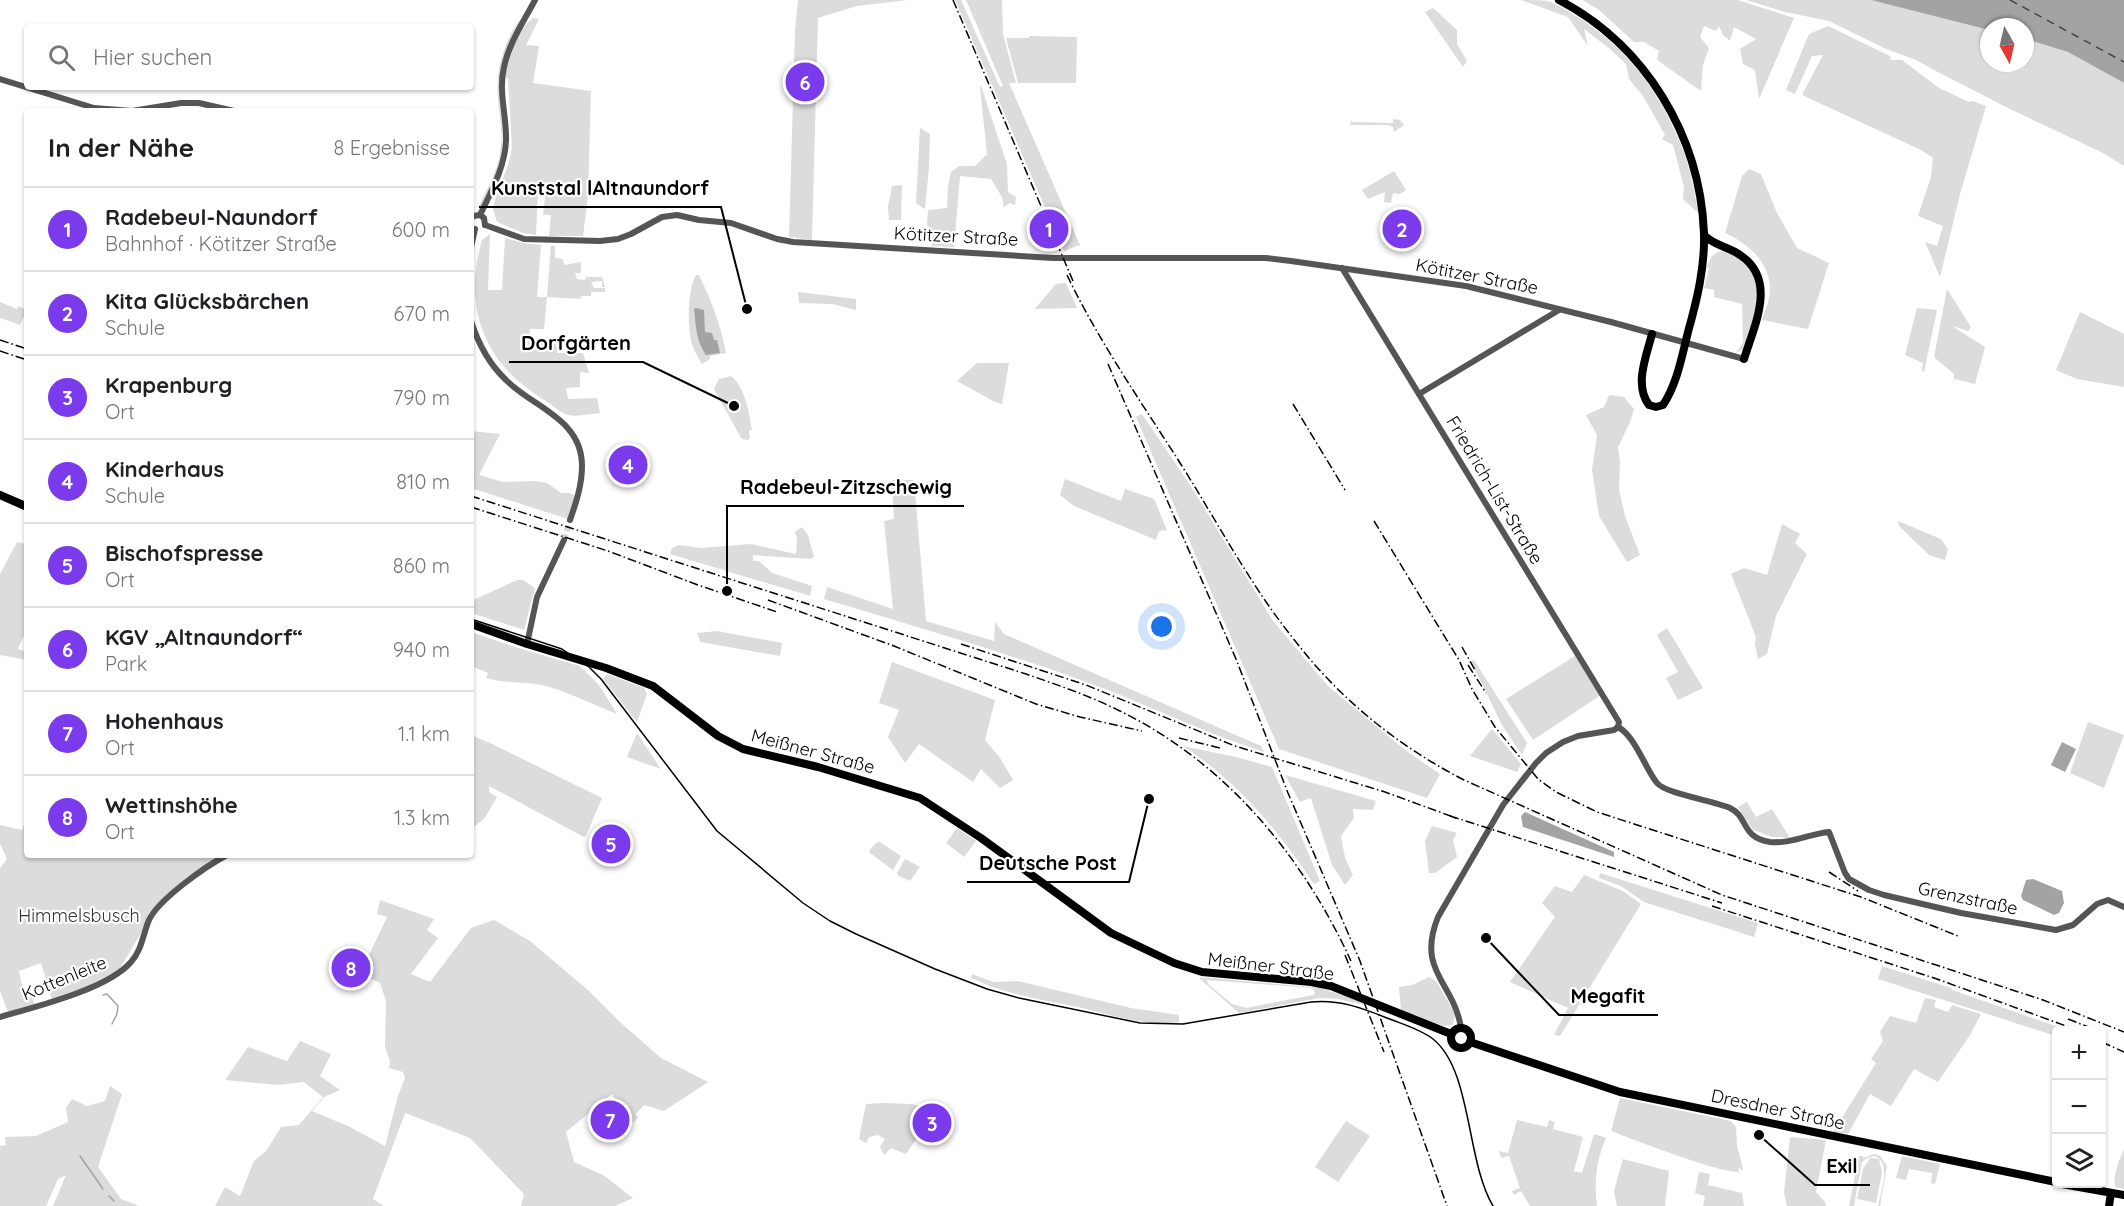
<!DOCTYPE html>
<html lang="de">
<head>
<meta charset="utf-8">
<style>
  :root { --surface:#fff; --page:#f6f6f6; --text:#202124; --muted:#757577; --line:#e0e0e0; --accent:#7c3aed }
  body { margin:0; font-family:Quicksand,sans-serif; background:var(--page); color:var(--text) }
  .controls { position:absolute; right:18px; bottom:18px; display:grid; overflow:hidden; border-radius:6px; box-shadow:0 2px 4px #0004 }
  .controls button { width:54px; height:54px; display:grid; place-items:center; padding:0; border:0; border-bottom:2px solid var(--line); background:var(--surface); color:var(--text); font:30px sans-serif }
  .compass { position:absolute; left:1980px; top:18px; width:54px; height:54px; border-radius:50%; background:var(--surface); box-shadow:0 2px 4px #0004; rotate:172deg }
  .you { position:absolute; left:1162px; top:627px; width:21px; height:21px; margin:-15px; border:4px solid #fff; border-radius:50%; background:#1a73e8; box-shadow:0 0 0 9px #1a73e833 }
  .badge { display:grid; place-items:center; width:39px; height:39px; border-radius:50%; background:var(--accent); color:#fff; font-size:20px; font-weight:700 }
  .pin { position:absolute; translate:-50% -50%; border:3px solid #fff; box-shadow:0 2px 6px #0006 }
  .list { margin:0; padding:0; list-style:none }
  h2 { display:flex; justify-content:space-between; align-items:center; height:78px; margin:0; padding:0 24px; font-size:26px }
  h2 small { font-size:20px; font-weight:400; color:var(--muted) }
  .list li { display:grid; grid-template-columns:39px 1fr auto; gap:18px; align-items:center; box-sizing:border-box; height:84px; padding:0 24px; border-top:2px solid var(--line) }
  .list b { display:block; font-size:22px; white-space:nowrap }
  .list p { margin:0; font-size:20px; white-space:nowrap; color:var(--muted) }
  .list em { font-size:20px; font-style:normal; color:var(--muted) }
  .icon { flex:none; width:33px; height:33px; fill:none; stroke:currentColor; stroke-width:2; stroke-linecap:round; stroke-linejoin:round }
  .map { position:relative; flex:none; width:2124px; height:1206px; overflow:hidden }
  .search { position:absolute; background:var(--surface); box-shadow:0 2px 4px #0004; left:24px; top:24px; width:450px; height:66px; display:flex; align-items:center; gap:15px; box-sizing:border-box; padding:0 21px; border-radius:6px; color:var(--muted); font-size:22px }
  .panel { position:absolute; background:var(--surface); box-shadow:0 2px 4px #0004; left:24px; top:108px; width:450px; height:750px; border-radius:6px }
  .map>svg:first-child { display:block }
  .green { fill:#dcdcdc; fill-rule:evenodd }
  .water { fill:#a3a3a3 }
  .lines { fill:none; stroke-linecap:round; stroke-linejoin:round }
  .stream { stroke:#a3a3a3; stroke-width:1.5 }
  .ferry { stroke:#444; stroke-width:1.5; stroke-dasharray:8 6; stroke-linecap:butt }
  .minor-tunnel { stroke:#d9d9d9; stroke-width:6; stroke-dasharray:6 3; stroke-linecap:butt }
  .minor { stroke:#555; stroke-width:6 }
  .major { stroke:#000; stroke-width:8 }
  .tram { stroke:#000; stroke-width:1.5 }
  .rail { stroke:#000; stroke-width:1.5; stroke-dasharray:9 3 1.5 3; stroke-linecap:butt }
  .labels { text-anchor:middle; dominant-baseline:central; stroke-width:4.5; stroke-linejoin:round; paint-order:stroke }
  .street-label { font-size:18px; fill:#000; stroke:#fff }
  .park-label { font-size:18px; fill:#333; stroke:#fff }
  .leader { fill:none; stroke:#000; stroke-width:2 }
  .callout-dot { fill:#000; stroke:#fff; stroke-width:2 }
  .callout-label { font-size:20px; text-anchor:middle; font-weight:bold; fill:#000; stroke:#fff; stroke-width:4.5; stroke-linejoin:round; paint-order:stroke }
</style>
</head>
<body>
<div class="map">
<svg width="2124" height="1206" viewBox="0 0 2124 1206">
  <rect width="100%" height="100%" fill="#fff"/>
  <g class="green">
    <polygon points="798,0 908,0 857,6 818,18 812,240 789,237 795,31"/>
    <polygon points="955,0 961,0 1000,87 1003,86 966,0 1002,0 1003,34 1016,83 1009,83 1080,245 1064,251"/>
    <path d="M1521,0c8,0 19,0 27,1 10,3 19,10 28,15 47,29 81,71 102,122 11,24 16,49 20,75l-15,-14 1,-12 -11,-42 -11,-6 3,-4 -22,-39 -14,-17 -3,-15 -16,-15 -26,-20 4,17 -20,-29z"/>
    <polygon points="1582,0 1738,0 1794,18 1759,99 1755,70 1743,64 1740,49 1756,39 1734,27 1730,41 1723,35 1719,26 1716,31 1704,26 1700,37 1709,48 1703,65 1701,91 1657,60 1659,51 1644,42 1634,42 1598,9"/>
    <polygon points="1746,0 1871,0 1989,30 1989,63 2025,63 2025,39 2068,52 2124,83 2124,166 2101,152 2010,109 1934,70 1916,60 1886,49 1829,21 1785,12"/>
    <polygon points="1433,8 1457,30 1457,44 1467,61 1463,67 1425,12"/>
    <path d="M533,18l6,1 -13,26 13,1 -6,37 58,8 -3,105 -5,40h-34l2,-21h-8l3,-26h-8l-2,46 -13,-2 -26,-11 -4,-13 1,-6 15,-41 3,-14 -4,-70 -3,-1c2,-19 12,-47 28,-59z"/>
    <path d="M520,19l-21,64 4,42 -1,30 -6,20 -15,32 -2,-1c9,-19 21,-39 22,-61 2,-15 -2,-31 -3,-46 -3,-27 6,-58 22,-80z"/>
    <polygon points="1828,26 1890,56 1891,60 1902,60 1939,88 1969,102 1973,101 1986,106 1960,194 1940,277 1925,242 1937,246 1943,226 1918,216 1931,177 1933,158 1921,150 1802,95 1823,55 1812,56 1795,94 1786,90 1809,34"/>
    <polygon points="1029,36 1077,37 1076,83 1018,83 1006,38 1029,38"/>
    <polygon points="981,86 1007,164 1008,192 1016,197 1015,205 1010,203 1004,207 1002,197 991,179 960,176 954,247 932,246 933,231 927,225 928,210 947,208 948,187 951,172 959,166 975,166 987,154 980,87"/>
    <polygon points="1352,119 1352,122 1393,123 1393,119 1400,120 1404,125 1394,132 1393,127 1388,125 1350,125"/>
    <polygon points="920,128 930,134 929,168 925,209 916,203"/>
    <path d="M1749,169l12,5 16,39 20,35 32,15 -21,66 -46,-9c2,-7 6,-15 7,-22 6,-31 -19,-54 -44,-65l17,-57z"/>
    <polygon points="1394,171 1406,190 1400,194 1393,193 1391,203 1384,202 1385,192 1368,199 1362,190"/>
    <polygon points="902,185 901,220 889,220 888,207 892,186"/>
    <path d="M490,234l-2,56h14l3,-52 18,5 18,2 -4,52h10l4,-51h4v12l8,1 1,6 17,-3v11h-6l2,6 8,1 1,-3h16l3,10h-3v-6l-11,1 3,6h11v4h-14v4h-10v3l-34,-2 -3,32h-14v14l26,1 1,9h26l6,20 -9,-1v15l-14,1 2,11 29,-1 3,15c-10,1 -23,4 -32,2 -8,-2 -19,-13 -27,-17 -59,-37 -78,-93 -59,-158z"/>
    <path d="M1723,251c38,10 38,43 29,75 -3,10 -4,23 -16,27l7,-11 -1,-38 -28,-7v-7l-10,-2 5,-20 -2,-1c4,-10 5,-14 16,-16z"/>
    <path d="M696,275h3c12,25 22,50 27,78l-16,3v3l-8,5c-3,-5 -7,-11 -9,-17 -6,-17 -6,-57 3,-72z"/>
    <polygon points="1066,283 1077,308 1035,309 1056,284"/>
    <polygon points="1947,289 1971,327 1968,331 1952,326 1985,347 1975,384 1954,379 1954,374 1934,357"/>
    <polygon points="798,292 856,299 856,310 832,304 799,303"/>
    <polygon points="0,302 17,309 18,306 27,310 27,318 23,318 20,325 0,318"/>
    <polygon points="1917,308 1937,310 1924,372 1922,371 1923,363 1905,355"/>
    <polygon points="2080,312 2124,334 2124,387 2077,379 2056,370"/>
    <polygon points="977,363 1009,363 1002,404 993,401 957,381"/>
    <path d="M731,376c14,11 18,37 21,54l-3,1 1,6 -2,3 -6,-1 -2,-3 -26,-47 5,-10z"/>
    <polygon points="1609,395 1624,397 1634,409 1630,422 1618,447 1620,463 1619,489 1625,516 1640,555 1627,562 1599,516 1592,470 1597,435 1586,415 1604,407"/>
    <polygon points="1142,414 1192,488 1273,621 1328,686 1405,750 1440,774 1427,798 1279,749 1136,417"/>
    <polygon points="471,431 500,434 479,475 503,482 535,481 547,483 561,493 570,493 576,496 568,519 471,488"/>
    <polygon points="1065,479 1121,501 1125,489 1154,499 1167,530 1159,531 1156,540 1074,506 1060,495"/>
    <path d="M892,480h22l12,141 68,20 1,-19 9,12 257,112 3,6c-63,-20 -121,-50 -183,-72 -84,-30 -171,-55 -257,-81l3,-12 66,22 -9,-88 10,-2z"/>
    <polygon points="1898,521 1941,539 1948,549 1945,560 1929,555 1899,526"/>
    <polygon points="1782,524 1800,534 1795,543 1807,554 1776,616 1767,654 1758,659 1755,644 1756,637 1731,574 1744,568 1767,575"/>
    <polygon points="802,527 808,535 814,557 810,559 753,555 753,561 759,561 772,573 812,586 810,596 670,554 672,548 679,545 701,548 751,544 796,554 797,539 795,532"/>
    <polygon points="17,542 27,544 27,629 18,649 27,652 27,660 0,655 0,574"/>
    <polygon points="517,580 523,580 535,588 524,630 471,613 471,601"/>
    <polygon points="1667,628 1703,688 1678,700 1666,678 1678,672 1657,635"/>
    <polygon points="717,631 782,643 780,656 700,642 697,633"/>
    <path d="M471,632l47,16 62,18 19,19 18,29c-23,-9 -47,-21 -71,-28 -20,-5 -40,-2 -60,-8l2,-5 -17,-7z"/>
    <polygon points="1575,656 1601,695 1533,740 1506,699"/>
    <polygon points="1474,660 1527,743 1522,755 1502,725 1471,661"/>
    <polygon points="892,662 995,700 985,740 1000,758 1013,780 1000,788 981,769 973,782 919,744 905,763 888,737 899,710 879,703"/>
    <polygon points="607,674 644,688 647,694 637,722 603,679"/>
    <polygon points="2088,722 2124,735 2104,788 2070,773"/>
    <polygon points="1492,729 1521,764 1517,772 1470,756"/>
    <polygon points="637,733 661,769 627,757"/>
    <polygon points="471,735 490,743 602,798 586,836 584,837 489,786 489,792 497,797 484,819 471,829"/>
    <path d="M1183,746l53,11 36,10 48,114 -6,3c-36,-54 -76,-102 -131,-138z"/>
    <polygon points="1285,775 1376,801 1373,810 1353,809 1354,818 1341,836 1345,858 1353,875 1345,885 1332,865 1311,798 1300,802"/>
    <polygon points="1747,802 1756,817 1772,809 1790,838 1772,837 1753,830 1738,807"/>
    <polygon points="26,820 27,855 223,855 161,900 149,913 141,933 119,970 71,994 52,999 41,963 19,971 23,990 29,989 35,1006 8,1012 0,991 0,868 7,859 0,844 0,825 22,830"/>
    <polygon points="1432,826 1457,833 1453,840 1457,857 1435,873 1429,873 1425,841"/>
    <polygon points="957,828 976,841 964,857 946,843"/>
    <polygon points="880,842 901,856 893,870 870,853 869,851 876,843"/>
    <polygon points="905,859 920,867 910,881 899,876 897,873"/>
    <polygon points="1600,873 1758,923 1754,937 1644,902 1621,886 1599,878"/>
    <polygon points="1584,875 1623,891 1641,904 1560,1036 1554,1035 1568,1008 1510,982 1555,917 1542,903 1555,886 1572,892"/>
    <polygon points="380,900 434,919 427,930 438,938 411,974 430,982 471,928 494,920 530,941 589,991 621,1023 661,1058 708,1082 664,1111 644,1105 636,1114 638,1118 632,1123 612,1094 566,1132 574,1162 603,1175 633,1198 615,1206 521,1206 524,1194 470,1138 405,1113 373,1199 384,1206 215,1206 225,1187 240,1196 254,1161 266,1151 281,1127 299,1125 323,1097 304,1082 278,1085 225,1080 248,1047 287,1061 300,1041 331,1054 320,1076 340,1090 324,1097 312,1111 348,1126 385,1146 398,1096 405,1078 403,1072 389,1068 390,1061 385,1047 386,1001 380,983 370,978 370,976 363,973 363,968 387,917 377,914"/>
    <polygon points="1882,966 1951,988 1952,990 2067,1030 2056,1030 2056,1036 1878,979"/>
    <path d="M972,974l21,8 25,-1 113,27 48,7v7c-33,5 -68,-7 -101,-15 -36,-7 -74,-13 -107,-29z"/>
    <path d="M1200,977l120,11 41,13 2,4 -24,-6 -19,-1 -81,15 -39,-34zM1207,980l105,8 3,5 -2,2 -67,13 -14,-4 -24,-20z"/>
    <polygon points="1429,977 1437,982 1455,1014 1453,1025 1444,1026 1401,1011 1399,987 1412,985"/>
    <polygon points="1925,998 1936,1000 1934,1007 1948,1012 1952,1005 1981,1014 1970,1035 1938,1082 1914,1069 1891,1106 1870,1094 1848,1134 1833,1132 1876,1063 1871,1059 1883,1041 1880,1032 1890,1016 1916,1023"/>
    <polygon points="110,1086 122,1094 98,1167 121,1199 140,1206 53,1206 66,1175 58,1179 46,1206 0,1206 0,1146 6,1145 5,1137 36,1136 68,1122 66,1108 72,1099 87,1106 105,1101"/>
    <path d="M1620,1098l111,23 5,6 1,19 6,23 -2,2 -1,-3 -2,1 1,3c-11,0 -22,-4 -33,-7 -32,-10 -64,-22 -95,-34z"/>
    <polygon points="884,1103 912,1104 924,1107 920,1134 906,1154 891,1148 884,1155 880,1147 885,1139 878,1135 869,1137 866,1143 859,1139 866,1104"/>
    <path d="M1517,1120l30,7 2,-7 6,2 -2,7 30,8 -9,34 8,2 12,-39 12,4c-10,23 -12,44 -9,68h-67l-9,-15 -7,4 -2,-4 8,-3 -11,-32 -8,2 -2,-7 9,2z"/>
    <polygon points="1346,1121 1370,1136 1338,1182 1315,1167"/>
    <polygon points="1790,1137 1826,1140 1816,1192 1825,1202 1826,1206 1787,1206 1784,1193"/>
    <path d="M2124,1149v40l-9,-2c-2,-13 4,-26 9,-38z"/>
    <path d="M1874,1154l6,2 7,10 -7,40h-2c3,-15 14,-42 -3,-50l-8,2 -5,4 -8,44h-5l10,-50h4v2z"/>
    <polygon points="1902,1156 1940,1164 1935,1184 1931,1183 1932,1173 1909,1169 1906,1180 1896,1178"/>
    <polygon points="1870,1158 1879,1159 1882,1173 1876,1203 1857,1199 1863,1169"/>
    <polygon points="1623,1159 1669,1171 1665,1206 1617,1206 1614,1191"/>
    <polygon points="1699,1172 1710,1174 1708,1185 1742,1193 1744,1206 1703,1206 1705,1196 1695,1193"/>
  </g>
  <g class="water">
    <polygon points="1871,0 2124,0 2124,83 2068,52 2025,39 2025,27 1989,27 1989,30"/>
    <path d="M696,308l8,2 1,22 7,1 2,7h3l3,13 -14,2c-10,-14 -10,-29 -12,-46z"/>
    <polygon points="2062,742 2076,749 2065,772 2051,765"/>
    <polygon points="1525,812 1614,852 1614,857 1523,827 1521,816"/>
    <polygon points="2033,879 2062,891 2064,903 2059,913 2054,915 2023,900 2021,896 2026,880"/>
  </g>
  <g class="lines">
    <g class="stream">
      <polyline points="103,995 107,994 118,1006 117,1014 112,1024"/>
      <polyline points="80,1156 103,1189"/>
      <polyline points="109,1196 114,1201"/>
    </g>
    <polyline class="ferry" points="2010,0 2124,62"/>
    <polyline class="minor-tunnel" points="564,540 570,520"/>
    <g class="minor">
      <polyline points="0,79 94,108 132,111 181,103 199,103 234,111"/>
      <path d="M480,215c11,-23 25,-48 26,-74 1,-25 -8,-49 -2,-74 5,-24 20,-46 31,-67"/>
      <polyline points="471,219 473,216 480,215 484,218 485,225"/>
      <polyline points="485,225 524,239 600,241 618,239 631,234 662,217 677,215 699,220 731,223 777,239 793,242 1053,258 1266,258 1291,261 1466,286 1611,322 1744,359"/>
      <polyline points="471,247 475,229"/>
      <polyline points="1342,268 1619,722 1618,727"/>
      <path d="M471,321c7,22 18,43 35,59 28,28 76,39 76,86 0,19 -6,37 -12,54"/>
      <polyline points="1419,394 1559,310"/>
      <polyline points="527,644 537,597 564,540"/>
      <path d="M1618,727c17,9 27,41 39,56 9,11 58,18 73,25 19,9 10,29 40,34 21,2 39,-8 59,-10l16,41 4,6 20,11 15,5 77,18 95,17 17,-5 24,-21 11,-4 16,7"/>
      <path d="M0,1017c35,-10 108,-28 131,-55 11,-12 12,-28 18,-42 10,-21 57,-54 78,-65"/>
      <path d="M1461,1028c-7,-46 -45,-56 -23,-111l65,-112 33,-42 10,-10 17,-11 15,-6 36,-6 4,-3"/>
    </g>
    <g class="major">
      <path d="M1559,0c86,45 141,135 145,233 1,34 -7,67 -16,99 -6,24 -11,52 -25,73l-7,2 -7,-2c-15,-20 -3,-48 3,-71"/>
      <path d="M1704,235c10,11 24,11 36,20 38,25 14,71 4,104"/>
      <polyline points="0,495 27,507"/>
      <polyline points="471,624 527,644 606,668 653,686 718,736 743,749 818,767 920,798 981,838 1111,933 1174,963 1202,972 1311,982 1331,986 1451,1034"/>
      <circle cx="1461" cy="1038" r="10"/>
      <polyline points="1470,1042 1620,1092 2056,1182"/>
      <polyline points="2062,1184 2124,1195"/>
      <polyline points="2109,1206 2111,1193"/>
    </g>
    <g class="tram">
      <polyline points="0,492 27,503"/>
      <path d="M471,619l91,30 27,18 12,12 116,152 86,72 27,18 26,13 79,35 52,20 32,9 121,25 43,1 128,-22c28,-3 51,6 76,16 15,6 33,11 46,21 39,31 33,122 60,167"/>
    </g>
    <g class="rail">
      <polyline points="953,0 1073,281"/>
      <path d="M1067,275c32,67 75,128 115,191 37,59 70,122 114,176 45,58 102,104 168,138l258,115 321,105 81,32"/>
      <polyline points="0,340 27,349"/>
      <polyline points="0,351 27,360"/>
      <polyline points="1108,364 1236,659 1288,793 1360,961 1447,1206"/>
      <polyline points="1293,404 1345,490"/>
      <path d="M471,496l555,178c32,11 64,22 94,37 106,52 182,144 231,250"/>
      <polyline points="471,507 608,551 698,585 777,612"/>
      <polyline points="1374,521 1459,660 1472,689 1495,727 1538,779 1556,792 1597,812 1861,897 1958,936"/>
      <polyline points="768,600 894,646 1036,704 1080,717 1142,731"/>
      <polyline points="961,644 1086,685 1235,746 1385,792 1456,818"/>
      <polyline points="1462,647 1475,670"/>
      <polyline points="1468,665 1486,693"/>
      <polyline points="1179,738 1220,748"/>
      <polyline points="1450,816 1722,903"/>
      <polyline points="1829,872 1858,891"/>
      <polyline points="1712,906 1937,979 2077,1030"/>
      <polyline points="1345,955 1384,1052"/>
      <polyline points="2068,1019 2096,1030"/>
      <polyline points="2102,1042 2124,1052"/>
    </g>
  </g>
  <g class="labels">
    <g class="street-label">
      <text transform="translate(956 236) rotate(3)">Kötitzer Straße</text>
      <text transform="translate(1477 276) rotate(11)">Kötitzer Straße</text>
      <text transform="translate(1495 490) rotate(59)">Friedrich-List-Straße</text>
      <text transform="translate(813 751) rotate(15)">Meißner Straße</text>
      <text transform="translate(1968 898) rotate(12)">Grenzstraße</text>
      <text transform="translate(1271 966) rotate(7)">Meißner Straße</text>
      <text transform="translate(64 978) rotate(-22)">Kottenleite</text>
      <text transform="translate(1778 1109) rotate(12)">Dresdner Straße</text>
    </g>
    <g class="park-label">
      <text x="79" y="915">Himmelsbusch</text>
    </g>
  </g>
  <path class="leader" d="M747 309L721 207H479M734 406L643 362H509M727 591L727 506H964M1149 799L1129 882H967M1486 938L1559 1015H1658M1759 1135L1815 1185H1870"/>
  <g class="callout-dot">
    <circle cx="747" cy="309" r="6"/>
    <circle cx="734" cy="406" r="6"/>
    <circle cx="727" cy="591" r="6"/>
    <circle cx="1149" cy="799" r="6"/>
    <circle cx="1486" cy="938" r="6"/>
    <circle cx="1759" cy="1135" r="6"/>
  </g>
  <g class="callout-label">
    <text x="600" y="195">Kunststal lAltnaundorf</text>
    <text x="576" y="350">Dorfgärten</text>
    <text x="846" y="494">Radebeul-Zitzschewig</text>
    <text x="1048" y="870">Deutsche Post</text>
    <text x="1608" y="1003">Megafit</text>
    <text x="1842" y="1173">Exil</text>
  </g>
</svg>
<div class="controls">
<button>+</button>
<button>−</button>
<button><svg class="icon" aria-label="layers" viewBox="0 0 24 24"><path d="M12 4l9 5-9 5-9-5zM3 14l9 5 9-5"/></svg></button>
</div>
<svg class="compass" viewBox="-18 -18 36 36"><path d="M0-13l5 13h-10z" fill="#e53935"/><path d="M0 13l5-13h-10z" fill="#757577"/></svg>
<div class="you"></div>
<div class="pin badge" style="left:1049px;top:229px">1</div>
<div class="pin badge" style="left:1402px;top:229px">2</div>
<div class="pin badge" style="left:932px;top:1123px">3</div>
<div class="pin badge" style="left:628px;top:465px">4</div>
<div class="pin badge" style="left:611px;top:844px">5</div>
<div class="pin badge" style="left:805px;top:82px">6</div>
<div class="pin badge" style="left:610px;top:1120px">7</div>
<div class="pin badge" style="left:351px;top:968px">8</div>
<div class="search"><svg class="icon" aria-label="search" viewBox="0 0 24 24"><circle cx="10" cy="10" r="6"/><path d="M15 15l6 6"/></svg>Hier suchen</div>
<section class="panel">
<h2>In der Nähe<small>8 Ergebnisse</small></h2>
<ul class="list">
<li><span class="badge">1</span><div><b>Radebeul-Naundorf</b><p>Bahnhof · Kötitzer Straße</p></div><em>600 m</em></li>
<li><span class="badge">2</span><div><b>Kita Glücksbärchen</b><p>Schule</p></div><em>670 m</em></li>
<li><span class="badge">3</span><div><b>Krapenburg</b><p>Ort</p></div><em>790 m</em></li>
<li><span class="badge">4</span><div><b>Kinderhaus</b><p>Schule</p></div><em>810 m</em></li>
<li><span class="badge">5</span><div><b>Bischofspresse</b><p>Ort</p></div><em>860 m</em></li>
<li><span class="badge">6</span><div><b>KGV „Altnaundorf“</b><p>Park</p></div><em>940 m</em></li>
<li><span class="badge">7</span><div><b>Hohenhaus</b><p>Ort</p></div><em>1.1 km</em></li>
<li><span class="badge">8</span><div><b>Wettinshöhe</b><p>Ort</p></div><em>1.3 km</em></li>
</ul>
</section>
</div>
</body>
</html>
